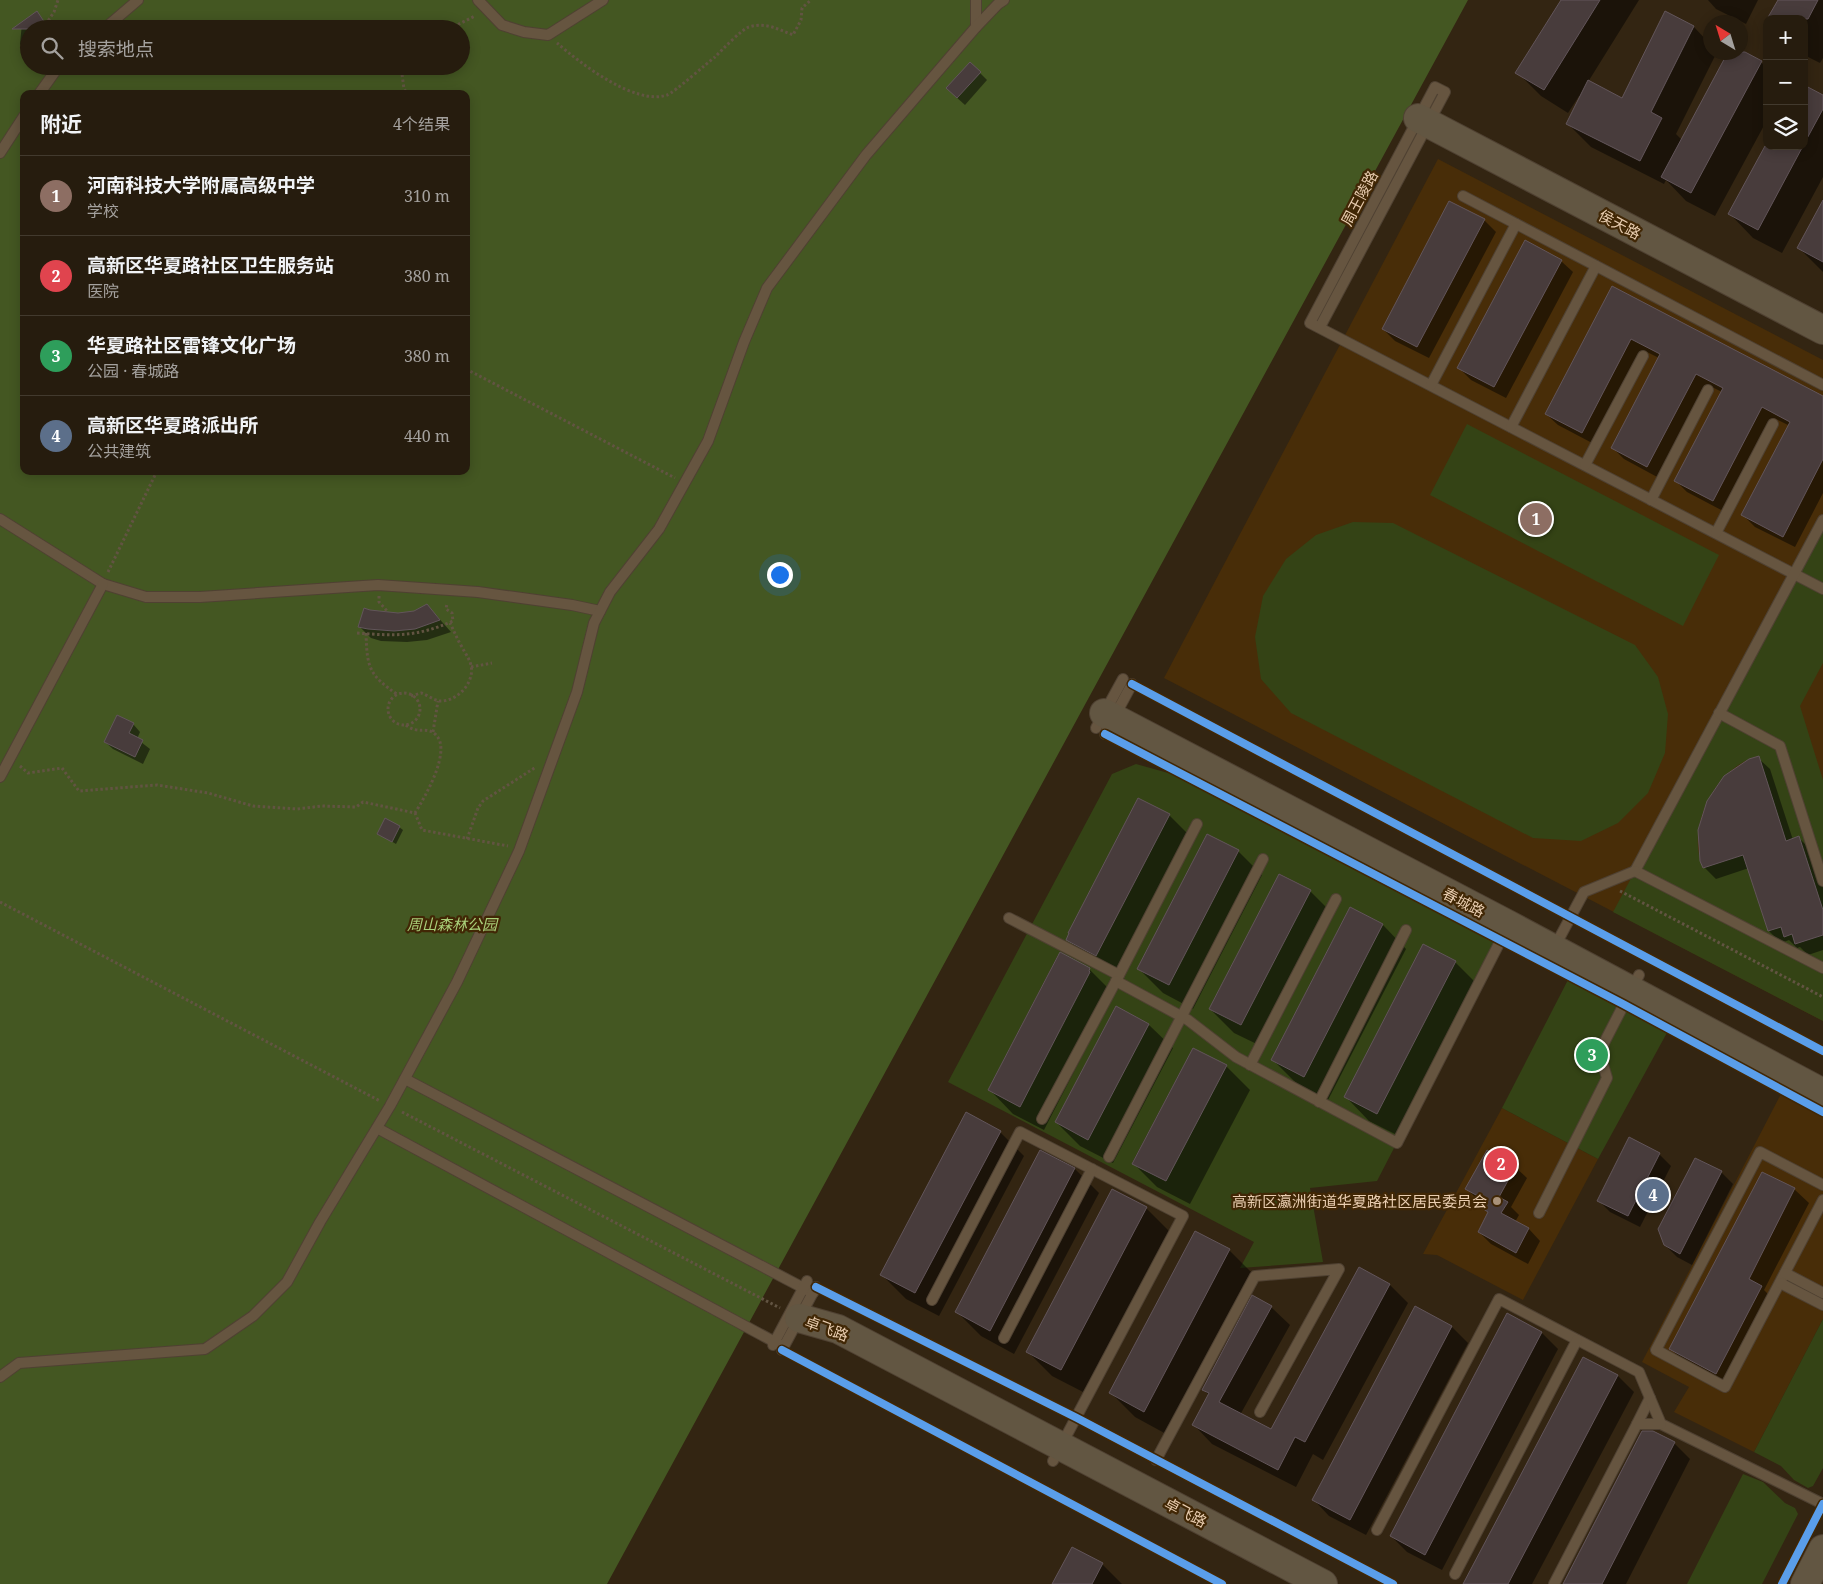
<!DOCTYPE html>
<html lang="zh">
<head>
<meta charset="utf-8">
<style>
  :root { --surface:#261c0e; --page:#2e2517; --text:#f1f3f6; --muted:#a4a19e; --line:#423a2e; --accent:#bca0f2 }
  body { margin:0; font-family:"Noto Serif","Noto Sans SC",serif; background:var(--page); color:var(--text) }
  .controls { position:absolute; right:15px; top:15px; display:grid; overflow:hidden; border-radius:10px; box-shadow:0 2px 12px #0003 }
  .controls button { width:45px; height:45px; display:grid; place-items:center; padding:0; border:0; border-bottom:1px solid var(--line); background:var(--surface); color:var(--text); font:25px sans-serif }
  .compass { position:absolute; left:1703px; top:15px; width:45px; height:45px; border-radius:50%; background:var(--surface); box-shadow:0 2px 12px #0003; rotate:322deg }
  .you { position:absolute; left:779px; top:574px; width:18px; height:18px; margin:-12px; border:4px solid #fff; border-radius:50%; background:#1a73e8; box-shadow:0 0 0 8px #1a73e833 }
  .badge { display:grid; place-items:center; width:32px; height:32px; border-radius:50%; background:var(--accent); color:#fff; font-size:16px; font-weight:700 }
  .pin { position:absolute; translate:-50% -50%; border:2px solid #fff; box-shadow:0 1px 5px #0006 }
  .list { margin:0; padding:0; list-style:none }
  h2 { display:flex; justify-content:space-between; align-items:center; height:65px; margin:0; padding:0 20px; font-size:21px }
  h2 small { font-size:16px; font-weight:400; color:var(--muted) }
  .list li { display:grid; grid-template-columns:32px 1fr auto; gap:15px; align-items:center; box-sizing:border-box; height:80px; padding:0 20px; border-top:1px solid var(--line) }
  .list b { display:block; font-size:19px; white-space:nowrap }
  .list p { margin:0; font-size:16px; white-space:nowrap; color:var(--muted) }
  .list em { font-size:16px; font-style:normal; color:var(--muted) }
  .icon { flex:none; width:28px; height:28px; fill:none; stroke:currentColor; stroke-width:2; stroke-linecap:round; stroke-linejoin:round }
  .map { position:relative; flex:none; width:1823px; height:1584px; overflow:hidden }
  .search { position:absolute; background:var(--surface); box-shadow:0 2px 12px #0003; left:20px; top:20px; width:450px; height:55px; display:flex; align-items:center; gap:12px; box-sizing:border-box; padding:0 18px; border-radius:28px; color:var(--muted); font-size:19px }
  .panel { position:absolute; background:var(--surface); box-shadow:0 2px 12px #0003; left:20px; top:90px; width:450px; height:385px; border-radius:10px }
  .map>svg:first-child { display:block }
  .built { fill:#482d08 }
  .green { fill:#344315; fill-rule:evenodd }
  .forest { fill:#445722; fill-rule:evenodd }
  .shadow { fill:#0007 }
  .building { fill:#483c3c; stroke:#62555a }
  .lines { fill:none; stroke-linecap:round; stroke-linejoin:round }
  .lane-casing { stroke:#4f4132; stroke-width:12 }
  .secondary-casing { stroke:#4f4132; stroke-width:30 }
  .path { stroke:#625442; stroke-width:3; stroke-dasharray:2.5 2.5; stroke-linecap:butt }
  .lane { stroke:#665540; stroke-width:10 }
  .secondary { stroke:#625642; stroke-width:28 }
  .cycleway-casing { stroke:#412705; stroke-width:11 }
  .cycleway { stroke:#5a9eea; stroke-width:8 }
  .poi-dot { fill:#a99279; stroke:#412705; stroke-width:2 }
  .labels { text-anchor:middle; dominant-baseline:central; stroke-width:4.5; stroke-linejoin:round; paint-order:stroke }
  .street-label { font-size:15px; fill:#e9cdb0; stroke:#412705 }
  .park-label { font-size:15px; font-style:italic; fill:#a9cf79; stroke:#412705 }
  .poi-label { font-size:15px; fill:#e9cdb0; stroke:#412705; text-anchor:end }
</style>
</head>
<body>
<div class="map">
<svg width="1823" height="1584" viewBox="0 0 1823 1584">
  <rect width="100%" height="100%" fill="#332512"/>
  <g class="built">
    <polygon points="1438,159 1823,360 1823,1021 1164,678"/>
    <polygon points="1783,1090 1823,1112 1823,1319 1754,1452 1674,1412 1689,1387 1642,1362"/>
    <polygon points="1502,1108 1598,1159 1523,1300 1437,1255 1423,1254"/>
  </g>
  <g class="green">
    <polygon points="1467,424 1719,555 1683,626 1430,495"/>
    <path d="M1823,520v143l-23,43 23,74v130l-24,-73 -13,4 -28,-85c-42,11 -73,71 -55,112l40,-13 25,76 13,-4 3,10 8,-3 3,10 28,-9v86l-210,-109z"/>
    <polygon points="1353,522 1393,523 1635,645 1658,677 1668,714 1665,753 1648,793 1618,823 1581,841 1533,838 1291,713 1261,679 1255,637 1263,596 1286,559 1316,535"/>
    <path d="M1136,764l43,12 322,165 -124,240 -67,7 13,74 -83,6 14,-26 -306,-160 164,-308zM1138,798l32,16 -70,135 -32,-16zM1207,834l32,17 -71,134 -31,-16zM1280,874l31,16 -71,135 -31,-16zM1350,907l33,17 -79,153 -33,-17zM1058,955l32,17 -71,134 -31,-16zM1116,1006l33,18 -61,115 -33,-17zM1193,1048l33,17 -61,116 -33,-18z"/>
    <polygon points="1570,976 1669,1029 1598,1159 1502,1108"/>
    <polygon points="1823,1319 1823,1468 1813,1486 1808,1488 1794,1480 1781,1466 1754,1452"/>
    <polygon points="1743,1474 1763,1482 1785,1503 1795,1508 1798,1514 1762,1584 1687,1584"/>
  </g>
  <path class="forest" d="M0,0h1468l-861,1584h-607zM29,29h432v37h-432zM24,94h442v377h-442z"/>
  <g class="shadow">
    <polygon points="1562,0 1639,0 1588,82 1623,99 1694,27 1710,44 1710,52 1717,52 1676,134 1682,140 1740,51 1761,62 1767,68 1767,120 1715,216 1686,201 1666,180 1664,184 1591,147 1567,123 1581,97 1579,96 1568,113 1541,96 1517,72"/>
    <polygon points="1708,0 1758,0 1746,24 1716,9"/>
    <polygon points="1779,0 1823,0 1823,58 1820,63 1804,55 1804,19"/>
    <polygon points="36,13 50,29 29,29 29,57 20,44 22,23"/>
    <polygon points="980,73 987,80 965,105 955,96"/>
    <polygon points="1804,86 1823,96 1823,177 1782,253 1753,238 1730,214 1767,145 1767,146 1804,146"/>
    <polygon points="1823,203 1823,272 1799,248"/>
    <polygon points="1484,220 1496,232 1429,358 1395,341 1383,329"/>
    <polygon points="1561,261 1573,272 1506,398 1471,380 1459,368"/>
    <polygon points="1612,288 1823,397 1823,493 1795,547 1755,527 1743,515 1790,426 1774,418 1725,512 1687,492 1675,480 1722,392 1708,385 1659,478 1624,459 1612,447 1659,358 1643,350 1594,444 1558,425 1546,414"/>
    <polygon points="427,605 451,632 427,640 407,642 381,641 371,638 359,626 398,614 415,612"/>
    <polygon points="133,724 140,732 137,739 150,749 143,764 113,749 105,742"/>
    <polygon points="1758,758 1770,769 1793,840 1799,838 1811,850 1823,888 1823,950 1808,955 1800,947 1797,948 1789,940 1781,943 1769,931 1749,868 1716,879 1704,867"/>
    <polygon points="1169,815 1193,839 1121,979 1091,963 1068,940"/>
    <polygon points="399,827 403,830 396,844 379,834"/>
    <polygon points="1208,836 1238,851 1262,875 1193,1009 1163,993 1139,969"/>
    <polygon points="1310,891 1334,915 1265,1048 1234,1033 1210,1009"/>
    <polygon points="1383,925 1406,949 1328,1100 1297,1084 1273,1060"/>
    <polygon points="1455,962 1479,986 1401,1137 1369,1121 1346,1097"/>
    <polygon points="1089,969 1113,993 1113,996 1044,1130 1013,1114 990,1090"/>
    <polygon points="1117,1008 1149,1025 1173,1048 1113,1163 1080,1146 1056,1122"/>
    <polygon points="1226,1066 1250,1090 1190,1204 1157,1187 1134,1164"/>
    <polygon points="1000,1132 1024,1156 939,1316 906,1299 882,1275"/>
    <polygon points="1041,1152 1075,1169 1099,1193 1014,1354 981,1336 957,1312"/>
    <polygon points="1659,1154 1671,1166 1640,1227 1610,1212 1598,1200"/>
    <polygon points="1515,1167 1527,1178 1511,1207 1519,1215 1515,1222 1529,1229 1540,1241 1528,1264 1491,1244 1479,1232 1489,1214 1484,1209 1487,1205 1479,1201 1467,1189"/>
    <polygon points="1721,1172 1733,1184 1692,1265 1677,1257 1665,1245"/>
    <polygon points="1794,1189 1809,1203 1764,1290 1775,1301 1730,1387 1685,1363 1671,1349"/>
    <polygon points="1146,1208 1170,1232 1085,1393 1052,1376 1028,1352"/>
    <polygon points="1229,1250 1253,1274 1168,1435 1135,1417 1111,1393"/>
    <polygon points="1359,1269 1390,1285 1408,1303 1323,1460 1313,1454 1296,1487 1212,1444 1194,1425 1209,1395 1203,1389 1271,1307 1290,1325 1240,1415 1271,1431"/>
    <polygon points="1507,1315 1542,1333 1558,1349 1442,1570 1407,1552 1391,1536"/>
    <polygon points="1452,1327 1468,1343 1366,1535 1329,1516 1314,1500"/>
    <polygon points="1583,1358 1618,1376 1634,1392 1532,1584 1468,1584"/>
    <polygon points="1674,1443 1690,1459 1626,1584 1564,1584"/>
    <polygon points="1102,1564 1122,1584 1053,1584"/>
  </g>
  <g class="building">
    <polygon points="1561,0 1600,0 1544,90 1515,73"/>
    <polygon points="1778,0 1818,0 1808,19 1767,19"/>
    <polygon points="37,11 49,29 12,29"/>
    <polygon points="1665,11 1694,26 1651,112 1662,118 1640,161 1566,124 1588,80 1622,98"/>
    <polygon points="1728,52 1745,52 1762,61 1691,193 1661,177"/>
    <polygon points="970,62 981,72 957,98 946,88"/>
    <polygon points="1804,85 1823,95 1823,109 1804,144"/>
    <polygon points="1765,146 1803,146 1758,230 1728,214"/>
    <polygon points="1823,200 1823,262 1797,248"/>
    <polygon points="1449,201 1485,219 1417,347 1382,329"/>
    <polygon points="1525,240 1562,260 1494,387 1457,368"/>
    <polygon points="1612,286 1823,396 1823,459 1783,537 1741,515 1790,422 1762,407 1713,501 1674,481 1723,388 1696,374 1647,467 1611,448 1660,354 1631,339 1582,433 1545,414"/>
    <polygon points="427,604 440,620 415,629 394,631 368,629 358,627 364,608 370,610 398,613 414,611"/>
    <polygon points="117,715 134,723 129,733 143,740 135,757 104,742"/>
    <polygon points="1759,756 1786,841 1799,836 1823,910 1823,935 1795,944 1792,934 1784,937 1781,927 1768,931 1743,855 1703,868 1700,861 1698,830 1707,801 1724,776 1749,759"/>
    <polygon points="1138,798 1170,814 1096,956 1066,940 1069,933 1068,933"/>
    <polygon points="385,818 400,826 392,842 377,834"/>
    <polygon points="1207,834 1239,850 1169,985 1137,969"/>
    <polygon points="1279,874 1311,890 1241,1025 1209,1009"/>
    <polygon points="1350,907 1383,924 1304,1077 1271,1060"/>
    <polygon points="1423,944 1456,961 1377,1114 1344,1097"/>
    <polygon points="1060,952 1090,968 1089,971 1090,972 1020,1107 988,1090"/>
    <polygon points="1116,1006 1149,1024 1088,1140 1055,1122"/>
    <polygon points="1193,1048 1227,1065 1166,1181 1132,1164"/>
    <polygon points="966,1112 1001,1131 915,1293 880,1275"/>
    <polygon points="1629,1137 1660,1153 1628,1216 1597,1201"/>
    <polygon points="1040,1150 1075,1168 990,1331 955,1312"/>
    <polygon points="1487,1150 1516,1166 1499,1197 1508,1202 1501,1213 1529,1228 1516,1253 1478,1232 1488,1212 1483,1209 1487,1201 1465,1189"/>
    <polygon points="1695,1158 1722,1171 1680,1254 1664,1245 1658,1229"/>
    <polygon points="1762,1172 1795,1188 1749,1279 1762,1286 1716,1374 1669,1349"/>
    <polygon points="1112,1189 1147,1207 1061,1370 1026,1352"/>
    <polygon points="1195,1231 1230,1249 1144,1412 1109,1393"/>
    <polygon points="1359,1267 1390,1284 1305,1442 1295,1437 1278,1470 1192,1425 1209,1393 1202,1390 1252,1295 1272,1306 1219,1402 1271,1429"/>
    <polygon points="1415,1306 1452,1326 1350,1520 1312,1500"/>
    <polygon points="1507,1313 1542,1332 1425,1555 1390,1536"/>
    <polygon points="1583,1357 1618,1375 1508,1584 1463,1584"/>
    <polygon points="1642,1431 1653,1431 1675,1442 1602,1584 1563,1584"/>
    <polygon points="1072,1547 1103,1563 1092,1584 1052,1584"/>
  </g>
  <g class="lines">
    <g class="lane-casing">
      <g id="lane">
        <polyline points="478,0 502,25 524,32 548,35 603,0"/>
        <polyline points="976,27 976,0"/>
        <polyline points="104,29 138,0"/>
        <polyline points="39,94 59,66"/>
        <polyline points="0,153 24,116"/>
        <polyline points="1463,196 1823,385"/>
        <polyline points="1320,327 1445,92 1435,87 1310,323 1823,589"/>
        <polyline points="1431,385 1516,224"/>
        <polyline points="1511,427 1596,266"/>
        <polyline points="1585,465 1643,356"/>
        <polyline points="1651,500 1708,390"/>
        <polyline points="0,519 103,584 146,597 200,597 378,585 478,592 572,605 600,611"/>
        <polyline points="1823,520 1635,871 1823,968"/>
        <polyline points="1716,533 1773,424"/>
        <polyline points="1719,713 1780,746 1823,881"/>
        <polyline points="1096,728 1123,679"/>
        <polyline points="1105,734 1132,684"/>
        <polyline points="0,777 103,584"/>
        <polyline points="1197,824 1116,981 1188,1020 1236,1057 1397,1143 1508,926"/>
        <polyline points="1009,918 1119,975"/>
        <polyline points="1554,948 1584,892 1635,871"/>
        <polyline points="1250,1065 1336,899"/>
        <polyline points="405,1079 813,1293"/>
        <polyline points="1319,1102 1406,930"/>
        <polyline points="1042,1119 1116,981"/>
        <polyline points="377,1128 784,1347"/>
        <polyline points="1109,1157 1263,859"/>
        <polyline points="1823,1185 1760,1152 1656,1350 1725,1387 1823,1200"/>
        <polyline points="1539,1213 1607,1078 1601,1058 1604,1043 1639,975"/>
        <polyline points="1785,1273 1823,1293"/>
        <polyline points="1780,1283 1823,1305"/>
        <polyline points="932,1300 1020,1132 1183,1216 1053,1461"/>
        <polyline points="1004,1338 1092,1169"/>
        <polyline points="773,1345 807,1281"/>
        <polyline points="782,1350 816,1287"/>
        <polyline points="0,1377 19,1363 205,1349 253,1316 287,1282 320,1222 390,1106 457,982 519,851 577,692 594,623 610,592 659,529 708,441 744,342 767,288 866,155 976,27 998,4 1004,0"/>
        <polyline points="1637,1424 1650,1398"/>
        <polyline points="1156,1460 1255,1276 1339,1269 1260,1412"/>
        <polyline points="1377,1530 1499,1299 1639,1372 1661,1424 1823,1504"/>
        <polyline points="1455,1574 1577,1340"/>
        <polyline points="1554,1584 1637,1424 1661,1424"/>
      </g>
    </g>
    <g class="secondary-casing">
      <g id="secondary">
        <polyline points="1418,118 1823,330"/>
        <polyline points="1104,713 1509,925 1823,1093"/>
        <polyline points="799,1318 838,1329 1323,1584"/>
        <polyline points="1805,1584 1823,1549"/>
      </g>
    </g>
    <g class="path">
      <polyline points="49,29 46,24 54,12 58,0"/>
      <polyline points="449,29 475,16"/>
      <path d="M557,43c23,20 78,63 110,52 8,-3 40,-32 48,-38 7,-7 27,-28 34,-30 16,-5 29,2 44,8l8,-15 1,-12 9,-8"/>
      <polyline points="407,66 402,74 404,89 408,94"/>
      <polyline points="466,369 675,478"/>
      <polyline points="108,572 157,471"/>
      <polyline points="379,596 379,602 388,612"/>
      <path d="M357,633c38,3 60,4 96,-12l-1,-8 -6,-4 1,-6"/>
      <path d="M366,633c1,35 3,42 32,62"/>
      <polyline points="471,667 492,663"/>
      <circle cx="404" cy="709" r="16"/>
      <path d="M411,696l10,-3c6,2 13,7 18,8 18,1 36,-18 32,-36 -2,-7 -6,-12 -9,-18 -5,-8 -8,-16 -12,-24"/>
      <path d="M406,725c12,10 20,1 29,9 18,15 -10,63 -20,79"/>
      <polyline points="433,732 438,701"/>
      <polyline points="20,766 28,773 62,768 79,791 157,785 208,793 253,806 297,809 322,806 356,807 363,802 415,813 422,830 508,846"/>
      <polyline points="467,839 478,808 483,801 536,767"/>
      <polyline points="1620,891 1823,997"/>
      <polyline points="0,902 380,1101"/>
      <polyline points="402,1112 780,1308"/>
    </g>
    <use href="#lane" class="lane"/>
    <use href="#secondary" class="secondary"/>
    <g class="cycleway-casing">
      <g id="cycleway">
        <polyline points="1132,684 1823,1051"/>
        <polyline points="1105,734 1623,1004 1823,1112"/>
        <polyline points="816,1287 1077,1418 1393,1584"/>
        <polyline points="782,1350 1222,1584"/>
        <polyline points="1782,1584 1823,1504"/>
      </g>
    </g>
    <use href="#cycleway" class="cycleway"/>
  </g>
  <circle class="poi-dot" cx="1497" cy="1201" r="5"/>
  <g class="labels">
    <g class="street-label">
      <text transform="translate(1359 198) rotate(-62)">周王陵路</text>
      <text transform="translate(1620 224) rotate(28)">侯天路</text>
      <text transform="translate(1464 902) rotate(28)">春城路</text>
      <text transform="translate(827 1328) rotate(20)">卓飞路</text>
      <text transform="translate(1186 1512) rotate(28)">卓飞路</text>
    </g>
    <g class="park-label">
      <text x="452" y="924">周山森林公园</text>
    </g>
    <g class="poi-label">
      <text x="1487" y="1201">高新区瀛洲街道华夏路社区居民委员会</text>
    </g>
  </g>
</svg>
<div class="controls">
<button>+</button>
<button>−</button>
<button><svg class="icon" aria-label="layers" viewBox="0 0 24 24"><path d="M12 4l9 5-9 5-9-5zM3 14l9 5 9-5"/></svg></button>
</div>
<svg class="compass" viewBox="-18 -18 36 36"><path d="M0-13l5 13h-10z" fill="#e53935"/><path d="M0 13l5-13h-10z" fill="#a4a19e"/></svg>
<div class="you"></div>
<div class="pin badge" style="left:1536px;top:519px;background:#8d6e63">1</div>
<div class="pin badge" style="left:1501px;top:1164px;background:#e0444e">2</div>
<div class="pin badge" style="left:1592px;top:1055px;background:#2e9e5b">3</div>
<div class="pin badge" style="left:1653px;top:1195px;background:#5c6f8a">4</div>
<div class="search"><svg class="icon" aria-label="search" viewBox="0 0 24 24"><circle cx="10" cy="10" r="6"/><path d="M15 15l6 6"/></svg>搜索地点</div>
<section class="panel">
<h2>附近<small>4个结果</small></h2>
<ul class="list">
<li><span class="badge" style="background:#8d6e63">1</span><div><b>河南科技大学附属高级中学</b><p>学校</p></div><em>310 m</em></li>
<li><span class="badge" style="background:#e0444e">2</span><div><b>高新区华夏路社区卫生服务站</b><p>医院</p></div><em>380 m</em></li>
<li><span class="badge" style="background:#2e9e5b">3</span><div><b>华夏路社区雷锋文化广场</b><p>公园 · 春城路</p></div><em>380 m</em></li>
<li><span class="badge" style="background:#5c6f8a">4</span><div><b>高新区华夏路派出所</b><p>公共建筑</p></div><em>440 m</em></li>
</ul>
</section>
</div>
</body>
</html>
